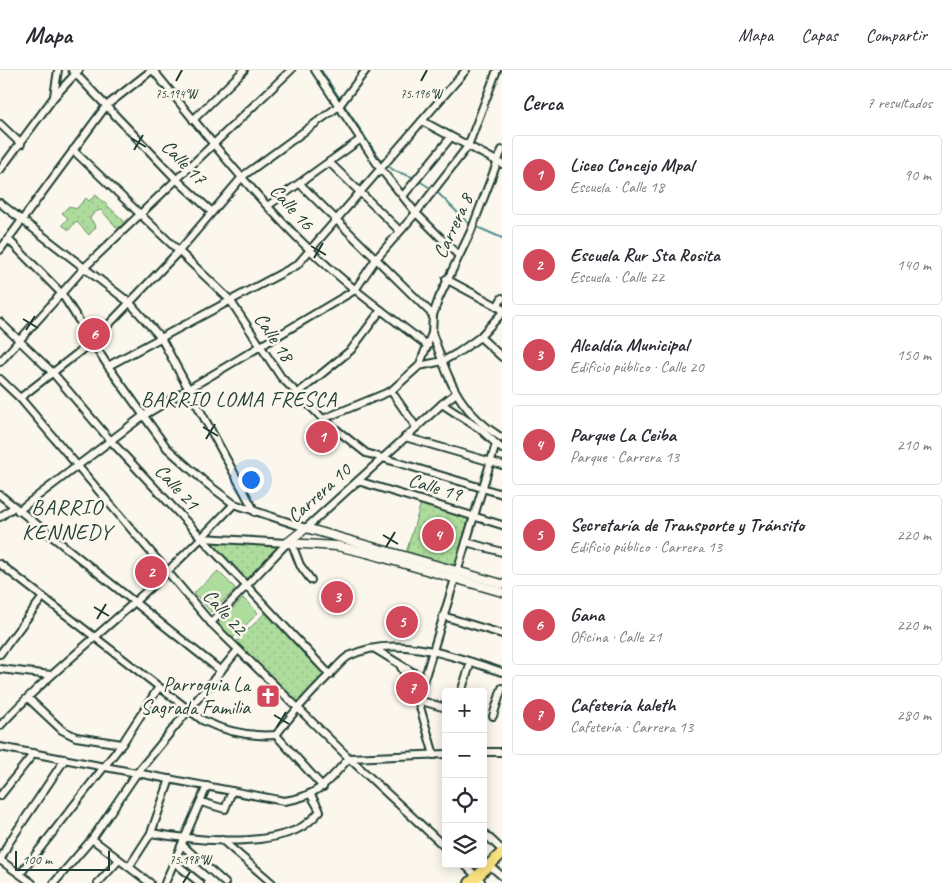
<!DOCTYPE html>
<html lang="es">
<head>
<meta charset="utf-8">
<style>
  :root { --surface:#fff; --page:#f2f2f3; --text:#2b2b33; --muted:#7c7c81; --line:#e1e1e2; --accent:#d1495b }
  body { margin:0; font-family:Caveat,sans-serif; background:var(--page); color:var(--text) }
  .controls { position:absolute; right:15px; bottom:15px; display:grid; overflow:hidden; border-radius:5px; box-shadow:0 2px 12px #0003 }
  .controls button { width:45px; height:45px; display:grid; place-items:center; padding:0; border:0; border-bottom:1px solid var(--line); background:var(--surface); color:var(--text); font:25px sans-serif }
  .scale { position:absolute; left:15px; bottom:12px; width:95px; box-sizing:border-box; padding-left:5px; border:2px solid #1f3d34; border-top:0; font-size:14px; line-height:18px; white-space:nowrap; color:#1f3d34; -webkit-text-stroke:4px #fbf7ec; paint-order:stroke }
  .you { position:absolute; left:250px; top:409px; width:18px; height:18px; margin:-12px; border:4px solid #fff; border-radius:50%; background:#1a73e8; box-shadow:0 0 0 8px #1a73e833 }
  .badge { display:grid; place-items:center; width:32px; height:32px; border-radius:50%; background:var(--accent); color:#fff; font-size:16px; font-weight:700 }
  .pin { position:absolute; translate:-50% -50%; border:2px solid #fff; box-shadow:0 1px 5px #0006 }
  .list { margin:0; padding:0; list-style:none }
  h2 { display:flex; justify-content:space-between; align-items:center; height:65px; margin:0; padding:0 20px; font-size:21px }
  h2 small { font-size:16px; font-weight:400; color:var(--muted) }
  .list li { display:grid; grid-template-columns:32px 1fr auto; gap:15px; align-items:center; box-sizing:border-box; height:80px; margin:0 10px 10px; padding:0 10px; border:1px solid var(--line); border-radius:5px }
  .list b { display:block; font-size:19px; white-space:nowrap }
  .list p { margin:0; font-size:16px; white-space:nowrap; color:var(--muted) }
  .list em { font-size:16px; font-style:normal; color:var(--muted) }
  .icon { flex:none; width:28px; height:28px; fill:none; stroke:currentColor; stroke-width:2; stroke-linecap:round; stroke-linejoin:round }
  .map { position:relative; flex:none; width:502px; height:813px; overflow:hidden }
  header { display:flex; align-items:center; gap:30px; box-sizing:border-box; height:70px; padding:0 25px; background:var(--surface); border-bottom:1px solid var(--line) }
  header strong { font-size:24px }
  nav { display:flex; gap:28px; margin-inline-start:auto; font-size:18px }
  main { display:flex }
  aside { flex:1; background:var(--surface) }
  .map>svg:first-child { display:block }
  .park { fill:url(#park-dots); stroke:#668c68 }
  .pitch { fill:#addc9c; stroke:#668c68 }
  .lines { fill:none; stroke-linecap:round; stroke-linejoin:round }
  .stream { stroke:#53908f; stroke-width:2 }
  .minor-casing { stroke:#1f3d34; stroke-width:10 }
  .tertiary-casing { stroke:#1f3d34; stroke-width:11 }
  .primary-casing { stroke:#1f3d34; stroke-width:14 }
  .minor { stroke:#fbf7ec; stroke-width:6 }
  .tertiary { stroke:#fbf7ec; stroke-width:8 }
  .primary { stroke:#fae180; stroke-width:10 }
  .ticks { fill:none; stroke:#1f3d34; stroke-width:2 }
  .labels { text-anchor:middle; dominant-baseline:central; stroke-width:5; stroke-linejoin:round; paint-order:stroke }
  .street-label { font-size:20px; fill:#1f3d34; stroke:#fbf7ec }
  .poi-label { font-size:20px; fill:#1f3d34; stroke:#fbf7ec; text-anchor:end }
  .neighbourhood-label { font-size:21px; letter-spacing:1px; fill:#1f3d34; stroke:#fbf7ec }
  .quarter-label { font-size:22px; letter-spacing:1px; fill:#1f3d34; stroke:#fbf7ec }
  .ticks-label { font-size:12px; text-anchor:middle; fill:#1f3d34; stroke:#fbf7ec; stroke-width:5; stroke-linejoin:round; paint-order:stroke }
</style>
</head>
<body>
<header>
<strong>Mapa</strong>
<nav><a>Mapa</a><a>Capas</a><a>Compartir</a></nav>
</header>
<main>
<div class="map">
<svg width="502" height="813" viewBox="0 0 502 813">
  <defs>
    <pattern id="park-dots" width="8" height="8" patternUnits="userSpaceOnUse" patternTransform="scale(1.25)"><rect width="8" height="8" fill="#addc9c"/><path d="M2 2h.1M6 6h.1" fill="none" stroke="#94be87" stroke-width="1.8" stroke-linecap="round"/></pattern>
  </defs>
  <rect width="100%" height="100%" fill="#fbf7ec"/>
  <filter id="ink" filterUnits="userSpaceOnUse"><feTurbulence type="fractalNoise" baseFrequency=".02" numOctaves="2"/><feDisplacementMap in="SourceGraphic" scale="10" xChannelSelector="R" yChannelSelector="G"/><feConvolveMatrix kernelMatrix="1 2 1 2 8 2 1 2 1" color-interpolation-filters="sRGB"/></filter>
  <g filter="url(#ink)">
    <g class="park">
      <polygon points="96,125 125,152 118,159 101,140 95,142 90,148 96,157 89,165 76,151 69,160 62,155 68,148 62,143 69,136 76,139 86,128 89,131"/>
      <polygon points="421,433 469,447 454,498 406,483"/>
      <polygon points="207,470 283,475 247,514"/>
      <polygon points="267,541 327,604 295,634 235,573"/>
    </g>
    <g class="pitch">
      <polygon points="218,501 236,519 211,542 194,523"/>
      <polygon points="243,528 258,543 233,568 218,554"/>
    </g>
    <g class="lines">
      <g class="stream">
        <polyline points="321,0 381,91 395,101 415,108"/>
        <polyline points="419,111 432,119"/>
        <polyline points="436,121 468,153 502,168"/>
      </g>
      <g class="minor-casing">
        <g id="minor">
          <polyline points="72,0 176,109 211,141"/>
          <path d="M153,0c50,61 100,125 157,180 36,35 78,65 118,96"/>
          <polyline points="315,0 380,98 416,143 458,185"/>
          <polyline points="54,26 58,0"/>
          <polyline points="193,50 244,0"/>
          <polyline points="422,51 502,94"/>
          <polyline points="0,54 21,74"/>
          <polyline points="73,80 230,230 281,307 323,349 366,383 502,424"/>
          <polyline points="329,92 400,161"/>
          <polyline points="0,100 54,27 79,0"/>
          <polyline points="300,114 433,245"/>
          <polyline points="403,126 451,67"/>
          <polyline points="0,133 130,233 161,268 255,442"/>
          <polyline points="269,135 361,69"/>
          <polyline points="8,169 62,224 108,296 167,378 206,413 234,434 306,458 442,334 455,324"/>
          <polyline points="0,180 106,36 152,0"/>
          <polyline points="446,209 502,239"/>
          <polyline points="497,237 502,228"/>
          <polyline points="0,252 53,303 110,370 330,605"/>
          <path d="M432,263c18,48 24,76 70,105"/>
          <polyline points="480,267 502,287"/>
          <polyline points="0,292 85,197 291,0"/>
          <polyline points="108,296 297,195 466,0"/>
          <polyline points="419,296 432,263 433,245 439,228 471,161 502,80"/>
          <polyline points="0,309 20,328 211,553 349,688 446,778"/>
          <polyline points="391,321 416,357"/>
          <polyline points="298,323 351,280 381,240"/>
          <polyline points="20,328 92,272 179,181 243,106 339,36 366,0"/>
          <polyline points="442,334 480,359 502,379"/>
          <polyline points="323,349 391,321 419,296 443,291 459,282 480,267 502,243"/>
          <polyline points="405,367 502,395"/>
          <polyline points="358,411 502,455"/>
          <polyline points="0,425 221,601"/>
          <polyline points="18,441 143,346 355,220 376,189 416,143 468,76 497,0"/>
          <polyline points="0,447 14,437"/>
          <polyline points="202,468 287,473"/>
          <polyline points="466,472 502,482"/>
          <polyline points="292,474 300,495 311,510"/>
          <path d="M0,494l202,156c24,12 47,17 74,15 17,-23 36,-43 56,-63 5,-5 11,-13 17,-16 47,-23 107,1 153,16"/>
          <polyline points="443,546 502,564"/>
          <polyline points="211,553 287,473"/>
          <polyline points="375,579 424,609"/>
          <polyline points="0,584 43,527"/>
          <polyline points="401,597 419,629"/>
          <polyline points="0,599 51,605"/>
          <polyline points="461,622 471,592"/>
          <polyline points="28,628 62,660 76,667 122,674"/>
          <polyline points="418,630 446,638"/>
          <polyline points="493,646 502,618"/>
          <path d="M0,656c29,-32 62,-60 94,-88 49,-42 96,-87 140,-134"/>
          <polyline points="276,665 323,717"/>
          <path d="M0,677l284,54c33,-4 44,-19 65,-43l97,-4"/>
          <polyline points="483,682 502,682"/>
          <polyline points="434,685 418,630 496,374"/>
          <polyline points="0,726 34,683"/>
          <polyline points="201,732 225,739 232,721"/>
          <polyline points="483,762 502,780"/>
          <path d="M151,763c40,7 106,14 145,-3 9,-4 17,-11 24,-19l-9,-16"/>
          <polyline points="92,769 150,813"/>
          <polyline points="222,770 272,813"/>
          <polyline points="182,775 225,813"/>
          <polyline points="0,790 32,813"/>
          <polyline points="0,791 8,774 65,689"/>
          <polyline points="174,792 200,813"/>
          <polyline points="464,794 481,811"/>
          <polyline points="489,795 502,806"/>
          <polyline points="129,797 151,763 170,709"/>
          <polyline points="21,803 122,674 159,617"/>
          <polyline points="54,813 92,769 137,703 237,581"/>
          <polyline points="98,813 119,790"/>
          <polyline points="165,813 207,716"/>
        </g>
      </g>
      <g class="tertiary-casing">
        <g id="tertiary">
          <polyline points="287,473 306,458 502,514"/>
          <polyline points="287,473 337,476 367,483 502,522"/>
        </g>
      </g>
      <g class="primary-casing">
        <polyline id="primary" points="470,813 502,783"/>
      </g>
      <use href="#minor" class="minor"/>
      <use href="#tertiary" class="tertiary"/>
      <use href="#primary" class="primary"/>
    </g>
  </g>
  <path class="ticks" d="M176,11l6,-11M421,11l6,-11M131,68l15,9M134,80l9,-15M311,176l15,9M314,188l9,-15M23,249l15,9M26,260l9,-14M203,357l15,9M206,369l9,-15M383,465l15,9M386,477l9,-15M94,537l15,9M97,549l9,-15M274,645l15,9M277,657l9,-15M183,813l7,-11"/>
  <defs>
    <g id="church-square" transform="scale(1.25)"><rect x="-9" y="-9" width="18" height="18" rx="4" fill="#d1495b" stroke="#fbf7ec"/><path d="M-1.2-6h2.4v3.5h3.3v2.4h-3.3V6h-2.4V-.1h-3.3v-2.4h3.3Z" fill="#fff"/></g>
  </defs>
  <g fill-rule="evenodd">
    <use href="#church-square" x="268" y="626"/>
  </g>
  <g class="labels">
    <g class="street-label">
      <text transform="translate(184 92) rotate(45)">Calle 17</text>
      <text transform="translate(292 137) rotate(48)">Calle 16</text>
      <text transform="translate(453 156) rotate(-65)">Carrera 8</text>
      <text transform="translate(274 267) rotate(56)">Calle 18</text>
      <text transform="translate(177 417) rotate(47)">Calle 21</text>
      <text transform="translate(435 417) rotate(17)">Calle 19</text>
      <text transform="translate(319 423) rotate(-42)">Carrera 10</text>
      <text transform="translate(225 542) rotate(48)">Calle 22</text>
    </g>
    <g class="poi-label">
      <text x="250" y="614">Parroquia La<tspan x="250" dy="23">Sagrada Familia</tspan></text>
    </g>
    <g class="neighbourhood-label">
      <text x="239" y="329">BARRIO LOMA FRESCA</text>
    </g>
    <g class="quarter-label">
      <text x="67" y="437">BARRIO<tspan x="67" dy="25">KENNEDY</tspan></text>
    </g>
  </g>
  <g class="ticks-label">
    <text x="176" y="28">75.194°W</text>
    <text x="421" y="28">75.196°W</text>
    <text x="190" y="794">75.198°W</text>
  </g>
</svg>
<div class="controls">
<button>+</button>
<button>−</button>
<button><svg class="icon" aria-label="locate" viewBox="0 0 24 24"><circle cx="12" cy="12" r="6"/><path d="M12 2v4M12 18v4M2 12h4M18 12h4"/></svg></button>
<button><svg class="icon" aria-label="layers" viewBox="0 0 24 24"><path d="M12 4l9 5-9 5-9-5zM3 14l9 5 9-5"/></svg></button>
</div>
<div class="scale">100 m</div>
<div class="you"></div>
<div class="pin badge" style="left:322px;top:367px">1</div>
<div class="pin badge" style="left:151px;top:502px">2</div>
<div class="pin badge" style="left:337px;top:527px">3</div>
<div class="pin badge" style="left:438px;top:465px">4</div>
<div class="pin badge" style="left:402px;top:552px">5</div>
<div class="pin badge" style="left:94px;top:264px">6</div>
<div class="pin badge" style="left:412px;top:618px">7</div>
</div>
<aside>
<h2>Cerca<small>7 resultados</small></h2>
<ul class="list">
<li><span class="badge">1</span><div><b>Liceo Concejo Mpal</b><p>Escuela · Calle 18</p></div><em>90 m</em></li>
<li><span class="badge">2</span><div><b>Escuela Rur Sta Rosita</b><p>Escuela · Calle 22</p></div><em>140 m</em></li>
<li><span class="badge">3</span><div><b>Alcaldía Municipal</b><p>Edificio público · Calle 20</p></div><em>150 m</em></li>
<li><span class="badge">4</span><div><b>Parque La Ceiba</b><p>Parque · Carrera 13</p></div><em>210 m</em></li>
<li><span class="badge">5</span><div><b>Secretaría de Transporte y Tránsito</b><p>Edificio público · Carrera 13</p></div><em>220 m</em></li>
<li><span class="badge">6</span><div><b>Gana</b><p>Oficina · Calle 21</p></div><em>220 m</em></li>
<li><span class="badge">7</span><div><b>Cafetería kaleth</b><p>Cafetería · Carrera 13</p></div><em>280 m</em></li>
</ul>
</aside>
</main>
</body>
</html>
